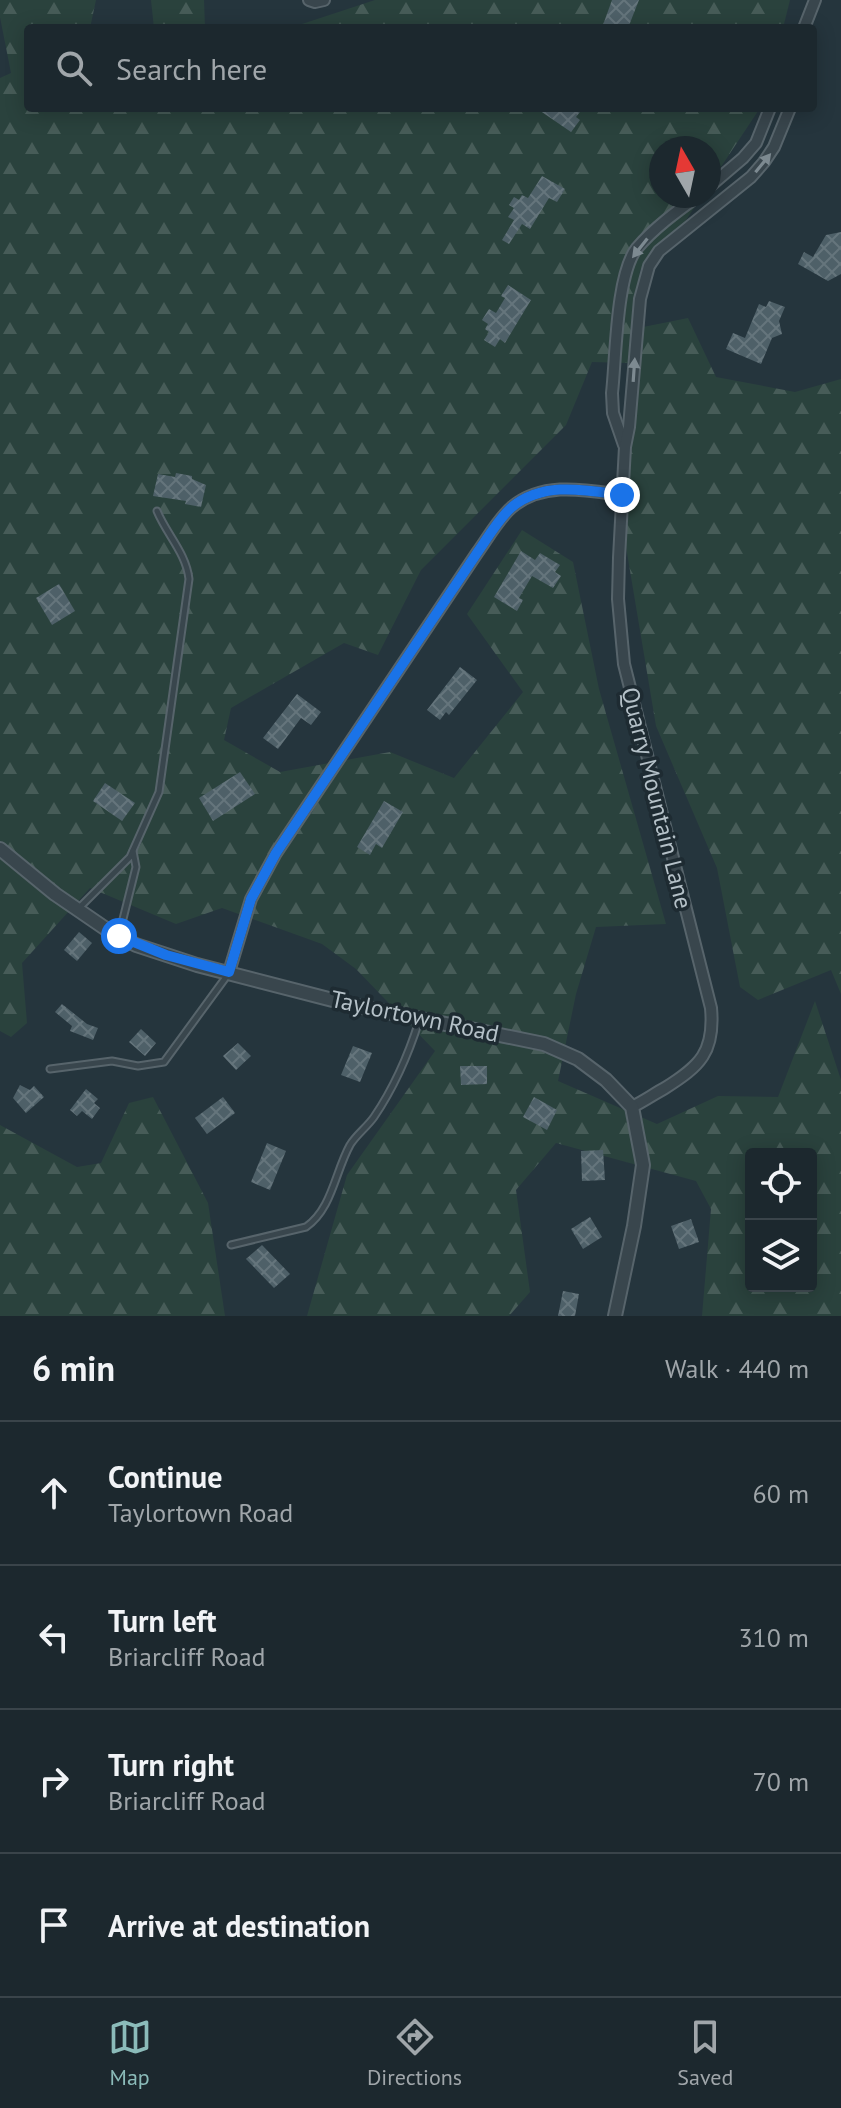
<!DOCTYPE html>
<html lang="en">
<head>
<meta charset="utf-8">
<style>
  :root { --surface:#1c282e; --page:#253036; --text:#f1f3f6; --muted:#a0a6aa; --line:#3a444a; --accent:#8bbbb9 }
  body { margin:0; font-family:"PT Sans",sans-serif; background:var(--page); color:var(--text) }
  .controls { position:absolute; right:24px; bottom:24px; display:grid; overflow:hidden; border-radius:8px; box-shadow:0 4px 20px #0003 }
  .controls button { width:72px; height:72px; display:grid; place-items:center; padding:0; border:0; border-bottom:2px solid var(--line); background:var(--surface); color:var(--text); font:40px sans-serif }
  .compass { position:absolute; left:649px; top:136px; width:72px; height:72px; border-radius:50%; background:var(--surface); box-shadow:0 4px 20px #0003; rotate:351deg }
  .stop { position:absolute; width:24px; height:24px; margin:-18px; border:6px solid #1a73e8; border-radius:50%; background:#fff }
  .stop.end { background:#1a73e8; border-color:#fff; box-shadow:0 2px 8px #0008 }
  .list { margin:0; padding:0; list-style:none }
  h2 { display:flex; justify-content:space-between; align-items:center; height:104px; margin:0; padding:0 32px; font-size:34px }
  h2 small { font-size:26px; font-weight:400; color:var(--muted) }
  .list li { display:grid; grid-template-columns:52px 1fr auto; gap:24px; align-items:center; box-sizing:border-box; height:144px; padding:0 32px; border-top:2px solid var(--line) }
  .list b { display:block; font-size:30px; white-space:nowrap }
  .list p { margin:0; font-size:26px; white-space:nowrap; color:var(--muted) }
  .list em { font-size:26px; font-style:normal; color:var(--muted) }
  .icon { flex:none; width:44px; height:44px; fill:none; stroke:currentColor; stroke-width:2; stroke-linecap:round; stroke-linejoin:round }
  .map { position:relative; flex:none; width:841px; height:1316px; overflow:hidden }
  .search { position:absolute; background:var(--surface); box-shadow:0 4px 20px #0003; left:24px; right:24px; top:24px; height:88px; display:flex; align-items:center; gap:20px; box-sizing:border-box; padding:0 28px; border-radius:8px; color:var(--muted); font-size:30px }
  .sheet { height:680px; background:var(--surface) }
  nav { display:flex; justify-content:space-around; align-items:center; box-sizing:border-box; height:112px; border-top:2px solid var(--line); background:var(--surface); font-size:22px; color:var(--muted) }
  nav a { display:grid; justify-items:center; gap:4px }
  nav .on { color:var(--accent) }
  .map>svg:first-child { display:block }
  .forest { fill:url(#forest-firs); fill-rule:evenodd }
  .building { fill:url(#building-cross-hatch) }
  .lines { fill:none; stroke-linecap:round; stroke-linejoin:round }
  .service-casing { stroke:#57646b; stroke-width:9 }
  .minor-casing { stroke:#57646b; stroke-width:14 }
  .tertiary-casing { stroke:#57646b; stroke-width:16 }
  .service { stroke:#39464d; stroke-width:5 }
  .minor { stroke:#39464d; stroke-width:10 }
  .tertiary { stroke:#39464d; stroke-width:12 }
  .oneway { fill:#7d8a91 }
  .route { stroke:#1a73e8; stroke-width:10 }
  .labels { text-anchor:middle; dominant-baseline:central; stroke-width:7; stroke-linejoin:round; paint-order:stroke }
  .street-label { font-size:24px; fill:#b5c1c8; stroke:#1e2b32 }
</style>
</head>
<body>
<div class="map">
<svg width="841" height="1316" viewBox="0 0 841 1316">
  <defs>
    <pattern id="forest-firs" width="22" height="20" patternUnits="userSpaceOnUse" patternTransform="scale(2)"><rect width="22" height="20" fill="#2a423d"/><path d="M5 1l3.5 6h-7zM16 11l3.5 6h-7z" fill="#475c58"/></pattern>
    <pattern id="building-cross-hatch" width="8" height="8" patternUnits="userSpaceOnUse" patternTransform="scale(2)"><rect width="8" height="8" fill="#4e6068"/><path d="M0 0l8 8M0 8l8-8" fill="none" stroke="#65757c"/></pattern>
  </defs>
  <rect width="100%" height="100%" fill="#25353d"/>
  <g class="forest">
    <path d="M0,0h96l-6,28h-62v80h732l-51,77v-37h-48v48h41l-28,42 -34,32 -11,93 -37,-1 -26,63 -145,145 -43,85 -34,-12 -113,65 -7,32 56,32 110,-20 64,26 69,-86 -56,-78 55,-84 51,32 26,127 67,235 -70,3 -20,67 -18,87 99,43 61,-28 60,1 37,-96 26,79v236h-139l9,-107 -15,-28 -140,-38 -40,47 14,102 -21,24h-202l40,-141 88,-124 -79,-82 -34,-25 -100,-36 -46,16 -86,-36 -68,75 5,60 -16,14 -11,-6v-953l11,-5 -11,-56zM751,1154h60v132h-60z"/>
    <polygon points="151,0 204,0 205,28 154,28"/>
    <polygon points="375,0 790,0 783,28 290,28"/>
    <polygon points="688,318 716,377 795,392 841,379 841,994 831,970 758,1000 740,987 717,868 656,726 623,529 643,327"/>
    <polygon points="153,1097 208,1203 225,1316 0,1316 0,1125 77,1167 101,1163 129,1103"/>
  </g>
  <g class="building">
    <polygon points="612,0 639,0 628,28 603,25"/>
    <polygon points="536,108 583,108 576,117 580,120 571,132"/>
    <polygon points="542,176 565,189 557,202 549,198 530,229 522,224 509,244 502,240 514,220 508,217 514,208 509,205 514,197 519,200 522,195 528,198"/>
    <polygon points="841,232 841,274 828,281 798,264 804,252 813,257 826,235"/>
    <polygon points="508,285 531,300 505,343 500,339 495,347 484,340 489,332 485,329 488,324 482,320 489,309 496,313 505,298 501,296"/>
    <polygon points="769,301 785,307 779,321 782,334 772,338 761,364 726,349 733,333 745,338 759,304 766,307"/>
    <polygon points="176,473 192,476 192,479 206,485 201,507 185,504 186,501 153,496 158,474 175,477"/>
    <polygon points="521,551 535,560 540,553 560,565 555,572 561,576 553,588 532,576 519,598 523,600 517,611 494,597"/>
    <polygon points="59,584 75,611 52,625 36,598"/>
    <polygon points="460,667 477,680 449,715 446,712 440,720 427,710"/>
    <polygon points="297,694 321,712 311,725 301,718 278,749 263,738"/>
    <polygon points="240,772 255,794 213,821 199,798"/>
    <polygon points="105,783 135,803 122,821 93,801"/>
    <polygon points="384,801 403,812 382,848 376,844 370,855 357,847"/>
    <polygon points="79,932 92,943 77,961 64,950"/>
    <polygon points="62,1004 87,1024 98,1028 93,1040 70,1031 72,1026 55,1012"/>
    <polygon points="141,1029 156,1043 145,1056 129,1042"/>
    <polygon points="238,1043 251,1056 236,1070 223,1056"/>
    <polygon points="353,1046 372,1053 360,1082 341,1075"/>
    <polygon points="460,1066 487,1066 487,1084 461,1085"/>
    <polygon points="20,1085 30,1090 34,1086 44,1097 26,1113 13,1098"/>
    <polygon points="86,1089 98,1099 94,1103 100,1108 92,1119 82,1111 77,1116 70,1110"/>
    <polygon points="223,1097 235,1113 207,1134 195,1118"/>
    <polygon points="534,1097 557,1110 547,1130 523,1117"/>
    <polygon points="267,1143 286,1151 270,1190 251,1182"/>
    <polygon points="603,1150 605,1180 582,1181 581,1151"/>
    <polygon points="590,1217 602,1237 583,1249 571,1229"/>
    <polygon points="691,1219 699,1242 679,1249 671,1226"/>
    <polygon points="262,1245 290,1274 274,1288 246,1259"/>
    <polygon points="563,1291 579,1294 575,1316 558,1316"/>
  </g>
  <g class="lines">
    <g class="service-casing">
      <g id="service">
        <path d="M78,909l52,-52 29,-65 30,-213c-3,-26 -22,-44 -32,-68"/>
        <polyline points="119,935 136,867 133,851"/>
        <polyline points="50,1069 112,1061 138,1066 164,1062 229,973"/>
        <path d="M231,1245l75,-18c26,-18 29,-55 44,-82 6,-10 17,-18 24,-28 21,-31 34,-61 45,-96"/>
      </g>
    </g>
    <g class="minor-casing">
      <g id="minor">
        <polyline points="309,0 315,2 324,0"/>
        <polyline points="804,28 815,0"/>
        <polyline points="709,187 743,158 756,143 770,108"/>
        <path d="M624,445l-11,-32 -1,-20c4,-35 4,-119 25,-145 17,-20 39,-36 61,-52"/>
        <path d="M229,972l22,-73 25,-46 201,-300c11,-15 21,-34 35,-46 32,-26 73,-17 110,-12"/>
        <path d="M632,1107c12,-6 22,-13 33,-19 35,-22 50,-36 46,-80l-87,-344 -6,-65 1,-41 6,-111 4,-20 11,-128 9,-33 10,-15 92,-74 13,-15 10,-15 16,-39"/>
      </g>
    </g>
    <g class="tertiary-casing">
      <polyline id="tertiary" points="0,849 55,894 109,931 136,945 197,965 352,1005 544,1044 578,1059 606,1080 632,1107 643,1165 634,1226 615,1316"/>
    </g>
    <use href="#service" class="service"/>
    <use href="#minor" class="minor"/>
    <use href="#tertiary" class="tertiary"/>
  </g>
  <defs><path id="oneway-solid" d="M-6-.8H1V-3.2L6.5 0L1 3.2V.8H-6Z" transform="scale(2)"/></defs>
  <g class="oneway">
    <use href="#oneway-solid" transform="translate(763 163) rotate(-51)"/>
    <use href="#oneway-solid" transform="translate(640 248) rotate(128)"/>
    <use href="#oneway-solid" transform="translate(634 370) rotate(-86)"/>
  </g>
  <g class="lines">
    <path class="route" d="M119,936l47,19 63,17 22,-73 25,-46 201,-300c11,-15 21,-34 35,-46 32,-26 73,-17 110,-12"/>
  </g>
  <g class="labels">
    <g class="street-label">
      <text transform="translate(657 798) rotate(76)">Quarry Mountain Lane</text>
      <text transform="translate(415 1016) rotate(12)">Taylortown Road</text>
    </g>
  </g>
</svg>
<div class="controls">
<button><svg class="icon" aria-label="locate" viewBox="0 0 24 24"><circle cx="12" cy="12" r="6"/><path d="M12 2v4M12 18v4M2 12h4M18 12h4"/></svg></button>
<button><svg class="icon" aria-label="layers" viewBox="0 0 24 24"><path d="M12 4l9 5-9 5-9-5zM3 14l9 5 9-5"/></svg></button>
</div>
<svg class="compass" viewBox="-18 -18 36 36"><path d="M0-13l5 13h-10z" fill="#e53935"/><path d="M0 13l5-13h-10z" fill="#a0a6aa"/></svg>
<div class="stop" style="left:119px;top:936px"></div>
<div class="stop end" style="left:622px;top:495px"></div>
<div class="search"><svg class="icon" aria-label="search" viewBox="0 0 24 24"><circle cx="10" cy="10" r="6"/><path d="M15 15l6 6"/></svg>Search here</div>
</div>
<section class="sheet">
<h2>6 min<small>Walk · 440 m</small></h2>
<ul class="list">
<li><svg class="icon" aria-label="ahead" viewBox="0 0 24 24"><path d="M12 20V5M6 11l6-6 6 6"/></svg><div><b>Continue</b><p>Taylortown Road</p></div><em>60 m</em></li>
<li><svg class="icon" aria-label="left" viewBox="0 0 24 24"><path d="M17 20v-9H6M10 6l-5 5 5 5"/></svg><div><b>Turn left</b><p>Briarcliff Road</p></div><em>310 m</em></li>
<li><svg class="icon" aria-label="right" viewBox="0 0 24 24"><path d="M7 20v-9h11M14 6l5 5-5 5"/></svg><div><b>Turn right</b><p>Briarcliff Road</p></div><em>70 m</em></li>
<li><svg class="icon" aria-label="arrive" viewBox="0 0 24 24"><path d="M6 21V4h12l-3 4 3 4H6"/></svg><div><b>Arrive at destination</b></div></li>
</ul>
</section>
<nav>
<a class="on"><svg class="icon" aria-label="map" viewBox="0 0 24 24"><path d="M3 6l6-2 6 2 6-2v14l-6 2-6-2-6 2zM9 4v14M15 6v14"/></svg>Map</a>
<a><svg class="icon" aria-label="directions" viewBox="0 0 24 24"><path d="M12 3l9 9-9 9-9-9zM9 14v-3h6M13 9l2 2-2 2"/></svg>Directions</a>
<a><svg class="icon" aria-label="saved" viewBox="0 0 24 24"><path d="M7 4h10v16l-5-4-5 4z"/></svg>Saved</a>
</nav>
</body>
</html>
